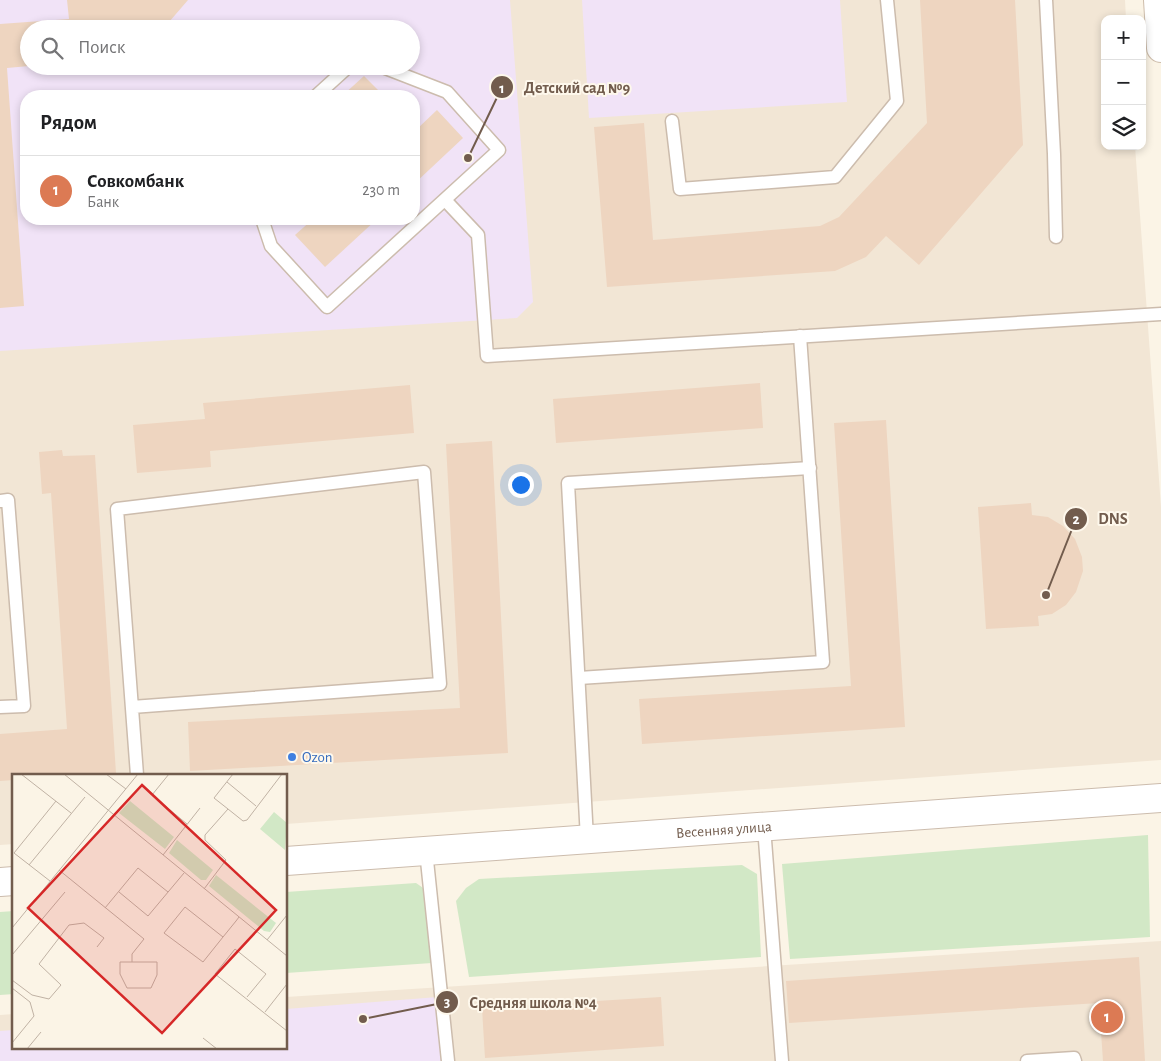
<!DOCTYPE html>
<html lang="ru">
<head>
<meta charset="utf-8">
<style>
  :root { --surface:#fff; --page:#f2f2f2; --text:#202124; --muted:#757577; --line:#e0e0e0; --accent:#dc7a54 }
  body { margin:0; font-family:"Alegreya Sans",sans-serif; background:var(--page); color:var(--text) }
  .controls { position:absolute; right:15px; top:15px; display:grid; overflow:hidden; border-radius:10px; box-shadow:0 2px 8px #0003 }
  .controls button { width:45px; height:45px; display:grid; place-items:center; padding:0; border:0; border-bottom:1px solid var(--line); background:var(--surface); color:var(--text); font:25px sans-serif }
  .you { position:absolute; left:520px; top:484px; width:18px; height:18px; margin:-12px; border:4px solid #fff; border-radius:50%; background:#1a73e8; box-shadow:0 0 0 8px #1a73e833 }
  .badge { display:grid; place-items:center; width:32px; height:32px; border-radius:50%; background:var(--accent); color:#fff; font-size:16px; font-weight:700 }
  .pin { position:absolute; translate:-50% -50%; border:2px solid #fff; box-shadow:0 1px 5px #0006 }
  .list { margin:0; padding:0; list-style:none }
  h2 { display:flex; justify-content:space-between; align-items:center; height:65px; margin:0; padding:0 20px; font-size:21px }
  h2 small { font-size:16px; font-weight:400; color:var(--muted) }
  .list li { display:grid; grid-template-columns:32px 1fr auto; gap:15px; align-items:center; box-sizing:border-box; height:70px; padding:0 20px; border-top:1px solid var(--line) }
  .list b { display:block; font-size:19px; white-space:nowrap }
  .list p { margin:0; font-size:16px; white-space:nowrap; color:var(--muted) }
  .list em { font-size:16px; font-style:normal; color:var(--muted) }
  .icon { flex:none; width:28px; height:28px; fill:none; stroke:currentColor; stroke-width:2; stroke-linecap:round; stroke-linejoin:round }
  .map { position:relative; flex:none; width:1161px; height:1061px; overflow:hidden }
  .search { position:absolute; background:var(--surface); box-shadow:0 2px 8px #0003; left:20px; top:20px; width:400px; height:55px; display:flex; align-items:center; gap:12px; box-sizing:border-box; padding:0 18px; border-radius:28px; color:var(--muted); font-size:19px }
  .panel { position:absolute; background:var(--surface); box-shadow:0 2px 8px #0003; left:20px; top:90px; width:400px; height:135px; border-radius:20px }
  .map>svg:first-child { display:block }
  .residential { fill:#f2e6d5; fill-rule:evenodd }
  .education { fill:#f1e3f7; fill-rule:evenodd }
  .green { fill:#d2e8c6 }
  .building { fill:#eed5c0 }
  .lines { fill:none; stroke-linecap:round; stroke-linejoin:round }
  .service-casing { stroke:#ccbcad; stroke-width:15 }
  .tertiary-casing { stroke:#ccbcad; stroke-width:30 }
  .secondary-casing { stroke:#cebdab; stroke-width:30 }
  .service { stroke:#fff; stroke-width:12 }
  .tertiary { stroke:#fff; stroke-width:28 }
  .secondary { stroke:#fff; stroke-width:28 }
  .shop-dot { fill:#3f7fe0; stroke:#fef8ec; stroke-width:2 }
  .labels { text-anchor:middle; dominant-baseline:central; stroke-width:4; stroke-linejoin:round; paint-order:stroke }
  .shop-label { font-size:15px; fill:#366cbe; stroke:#fef8ec; text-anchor:start }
  .street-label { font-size:15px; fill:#725c4d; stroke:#fef8ec }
  .inset-road { fill:none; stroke:#c0b2a4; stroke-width:1 }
  .view { fill:#d62828; fill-opacity:0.15; stroke:#d62828; stroke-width:2.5 }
  .inset-edge { fill:none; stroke:#725c4d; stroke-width:2.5 }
  .leader { fill:none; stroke:#725c4d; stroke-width:2 }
  .callout-dot { fill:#725c4d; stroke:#fef8ec; stroke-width:2 }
  .mark-label { font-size:15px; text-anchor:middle; font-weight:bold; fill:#fff }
  .callout-label { font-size:16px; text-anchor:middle; font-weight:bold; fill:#725c4d; stroke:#fef8ec; stroke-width:4; stroke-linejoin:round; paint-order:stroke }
</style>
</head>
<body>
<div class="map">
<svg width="1161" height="1061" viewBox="0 0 1161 1061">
  <rect width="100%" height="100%" fill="#fbf4e6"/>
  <g class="residential">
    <path d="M0,0h1125l1,19h-21v127h30l26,361v253l-875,64v-49h-272v69l-14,1zM29,29h382v37h-382zM26,96h388v123h-388z"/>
    <polygon points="1161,941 1161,1061 0,1061 0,1015 14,1014 14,1047 286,1047 286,997"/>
  </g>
  <g class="education">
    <path d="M0,0h510l23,302 -16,16 -517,33zM29,29h382v37h-382zM26,96h388v123h-388z"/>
    <polygon points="582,0 840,0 847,102 589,118"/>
    <polygon points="438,997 443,1061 0,1061 0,1031 14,1030 14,1047 286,1047 286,1009"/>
  </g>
  <g class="green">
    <polygon points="1148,835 1150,937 790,959 782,864"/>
    <polygon points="742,865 757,874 761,957 469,977 456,901 466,888 479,879"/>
    <polygon points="416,883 426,890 432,963 286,973 286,892"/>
    <polygon points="14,911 14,994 0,995 0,912"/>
  </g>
  <g class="building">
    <polygon points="67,0 188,0 163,29 29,29 29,66 7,68 24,306 0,308 0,24 69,19"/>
    <polygon points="920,0 1015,0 1023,145 919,265 886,236 866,257 835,271 607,287 594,127 644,123 653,240 820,226 839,217 927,123"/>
    <polygon points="364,76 384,96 342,96"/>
    <polygon points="437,110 463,138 414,184 414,128 416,130"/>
    <polygon points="313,219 377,219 325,267 295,235"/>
    <polygon points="760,383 763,428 556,443 553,399"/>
    <polygon points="410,385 414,433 210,451 211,467 137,473 133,425 205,419 203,403"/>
    <polygon points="886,420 905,727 642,744 639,699 851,686 834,423"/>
    <polygon points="492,441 508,753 190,771 188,722 460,708 446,444"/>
    <polygon points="62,450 63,456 95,455 116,773 88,775 14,775 14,780 0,781 0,734 67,729 51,493 42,494 39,452"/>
    <polygon points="1031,503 1032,515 1048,517 1063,526 1075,539 1082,557 1083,571 1076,592 1066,605 1052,614 1038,616 1039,626 986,629 978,507"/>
    <polygon points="1139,957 1145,1061 1103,1061 1099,1003 789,1023 786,981"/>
    <polygon points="661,997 664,1046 485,1058 482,1008"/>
  </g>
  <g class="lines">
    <g class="service-casing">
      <g id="service">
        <polyline points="1046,0 1054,154 1056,237"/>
        <polyline points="316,96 349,66"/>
        <polyline points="672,121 680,189 835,177 897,101 887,0"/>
        <polyline points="445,200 478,235 487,356 1161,314"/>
        <polyline points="262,219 271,246 327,307 499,150 447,92 380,66"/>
        <polyline points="0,501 8,500 24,706 0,707"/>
        <polyline points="579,678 823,662 800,336"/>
        <polyline points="132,707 440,684 424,472 117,509 137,775"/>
        <polyline points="764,827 782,1061"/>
        <polyline points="587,839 568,483 810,468"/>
        <polyline points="426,851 448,1061"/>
        <polyline points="1027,1061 1074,1058 1075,1061"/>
      </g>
    </g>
    <g class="tertiary-casing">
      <g id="tertiary">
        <path id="s1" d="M286,861l875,-63"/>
        <polyline points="0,882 14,881"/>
      </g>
    </g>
    <g class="secondary-casing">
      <polyline id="secondary" points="1158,0 1161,48"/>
    </g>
    <use href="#service" class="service"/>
    <use href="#tertiary" class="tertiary"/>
    <use href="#secondary" class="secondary"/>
  </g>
  <circle class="shop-dot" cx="292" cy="757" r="5"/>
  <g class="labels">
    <g class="shop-label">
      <text x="302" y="757">Ozon</text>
    </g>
    <g class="street-label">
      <text stroke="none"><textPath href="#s1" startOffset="439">Весенняя улица</textPath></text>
    </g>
  </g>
  <g transform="translate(12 774)">
    <rect width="275" height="275" fill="#fbf4e6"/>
    <path d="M118,27l44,36 -9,12 -46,-36zM262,38l13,11 -2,27 -25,-21zM165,66l36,30 -7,10h-5l-32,-27zM204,101l60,48 -6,9 -6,-1 -55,-45z" fill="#d2e8c6"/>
    <path class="inset-road" d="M9,0l50,39M52,0l223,182M94,0l20,15M157,0l-17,21 35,29M215,8l29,24M216,35l-14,-11 19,-24M151,81l37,-47M17,91l56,-68M47,96l85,69 -12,15v8M38,107l-36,-28 42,-52M192,115l22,-29 -21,-20v-5l23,-26 15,12 4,-1 35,-46M107,118l29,24 36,-43M93,134l33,-40 30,24M0,154l126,-154M211,163l-38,-30 -21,26 39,29 20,-25 13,-16 3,-4M255,166l20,-25M0,181l53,-63M108,188h37v13l-6,13h-24l-7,-14zM0,206l20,15 17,4 12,-14 -22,-21 30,-39 15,-2 20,15 -7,9M0,214l18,14 4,14 -22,27M235,223l19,-23 -31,-25 -20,25 72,57M253,238l22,-28M191,264l14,11M15,275l14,-17"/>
    <path class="view" d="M130,11l134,125 -114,123 -134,-125z"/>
    <rect width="275" height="275" class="inset-edge"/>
  </g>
  <path class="leader" d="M468 158L502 87M1046 595L1076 519M363 1019L447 1002"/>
  <g class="callout-dot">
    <circle cx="468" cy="158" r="5"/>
    <circle cx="1046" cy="595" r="5"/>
    <circle cx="363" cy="1019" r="5"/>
    <circle cx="502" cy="87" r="12"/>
    <circle cx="1076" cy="519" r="12"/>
    <circle cx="447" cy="1002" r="12"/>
  </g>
  <g class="mark-label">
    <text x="502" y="93">1</text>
    <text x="1076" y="524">2</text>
    <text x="447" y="1007">3</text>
  </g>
  <g class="callout-label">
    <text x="577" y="93">Детский сад №9</text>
    <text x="1113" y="524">DNS</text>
    <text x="533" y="1008">Средняя школа №4</text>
  </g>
</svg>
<div class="controls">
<button>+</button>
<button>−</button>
<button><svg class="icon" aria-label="layers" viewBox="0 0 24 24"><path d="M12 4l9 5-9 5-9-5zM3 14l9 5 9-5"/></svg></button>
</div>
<div class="you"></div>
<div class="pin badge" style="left:1107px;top:1017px">1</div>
<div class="search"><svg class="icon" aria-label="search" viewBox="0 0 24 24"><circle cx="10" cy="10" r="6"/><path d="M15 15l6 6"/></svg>Поиск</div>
<section class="panel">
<h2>Рядом<small></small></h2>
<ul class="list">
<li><span class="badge">1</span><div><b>Совкомбанк</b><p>Банк</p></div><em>230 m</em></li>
</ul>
</section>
</div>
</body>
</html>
